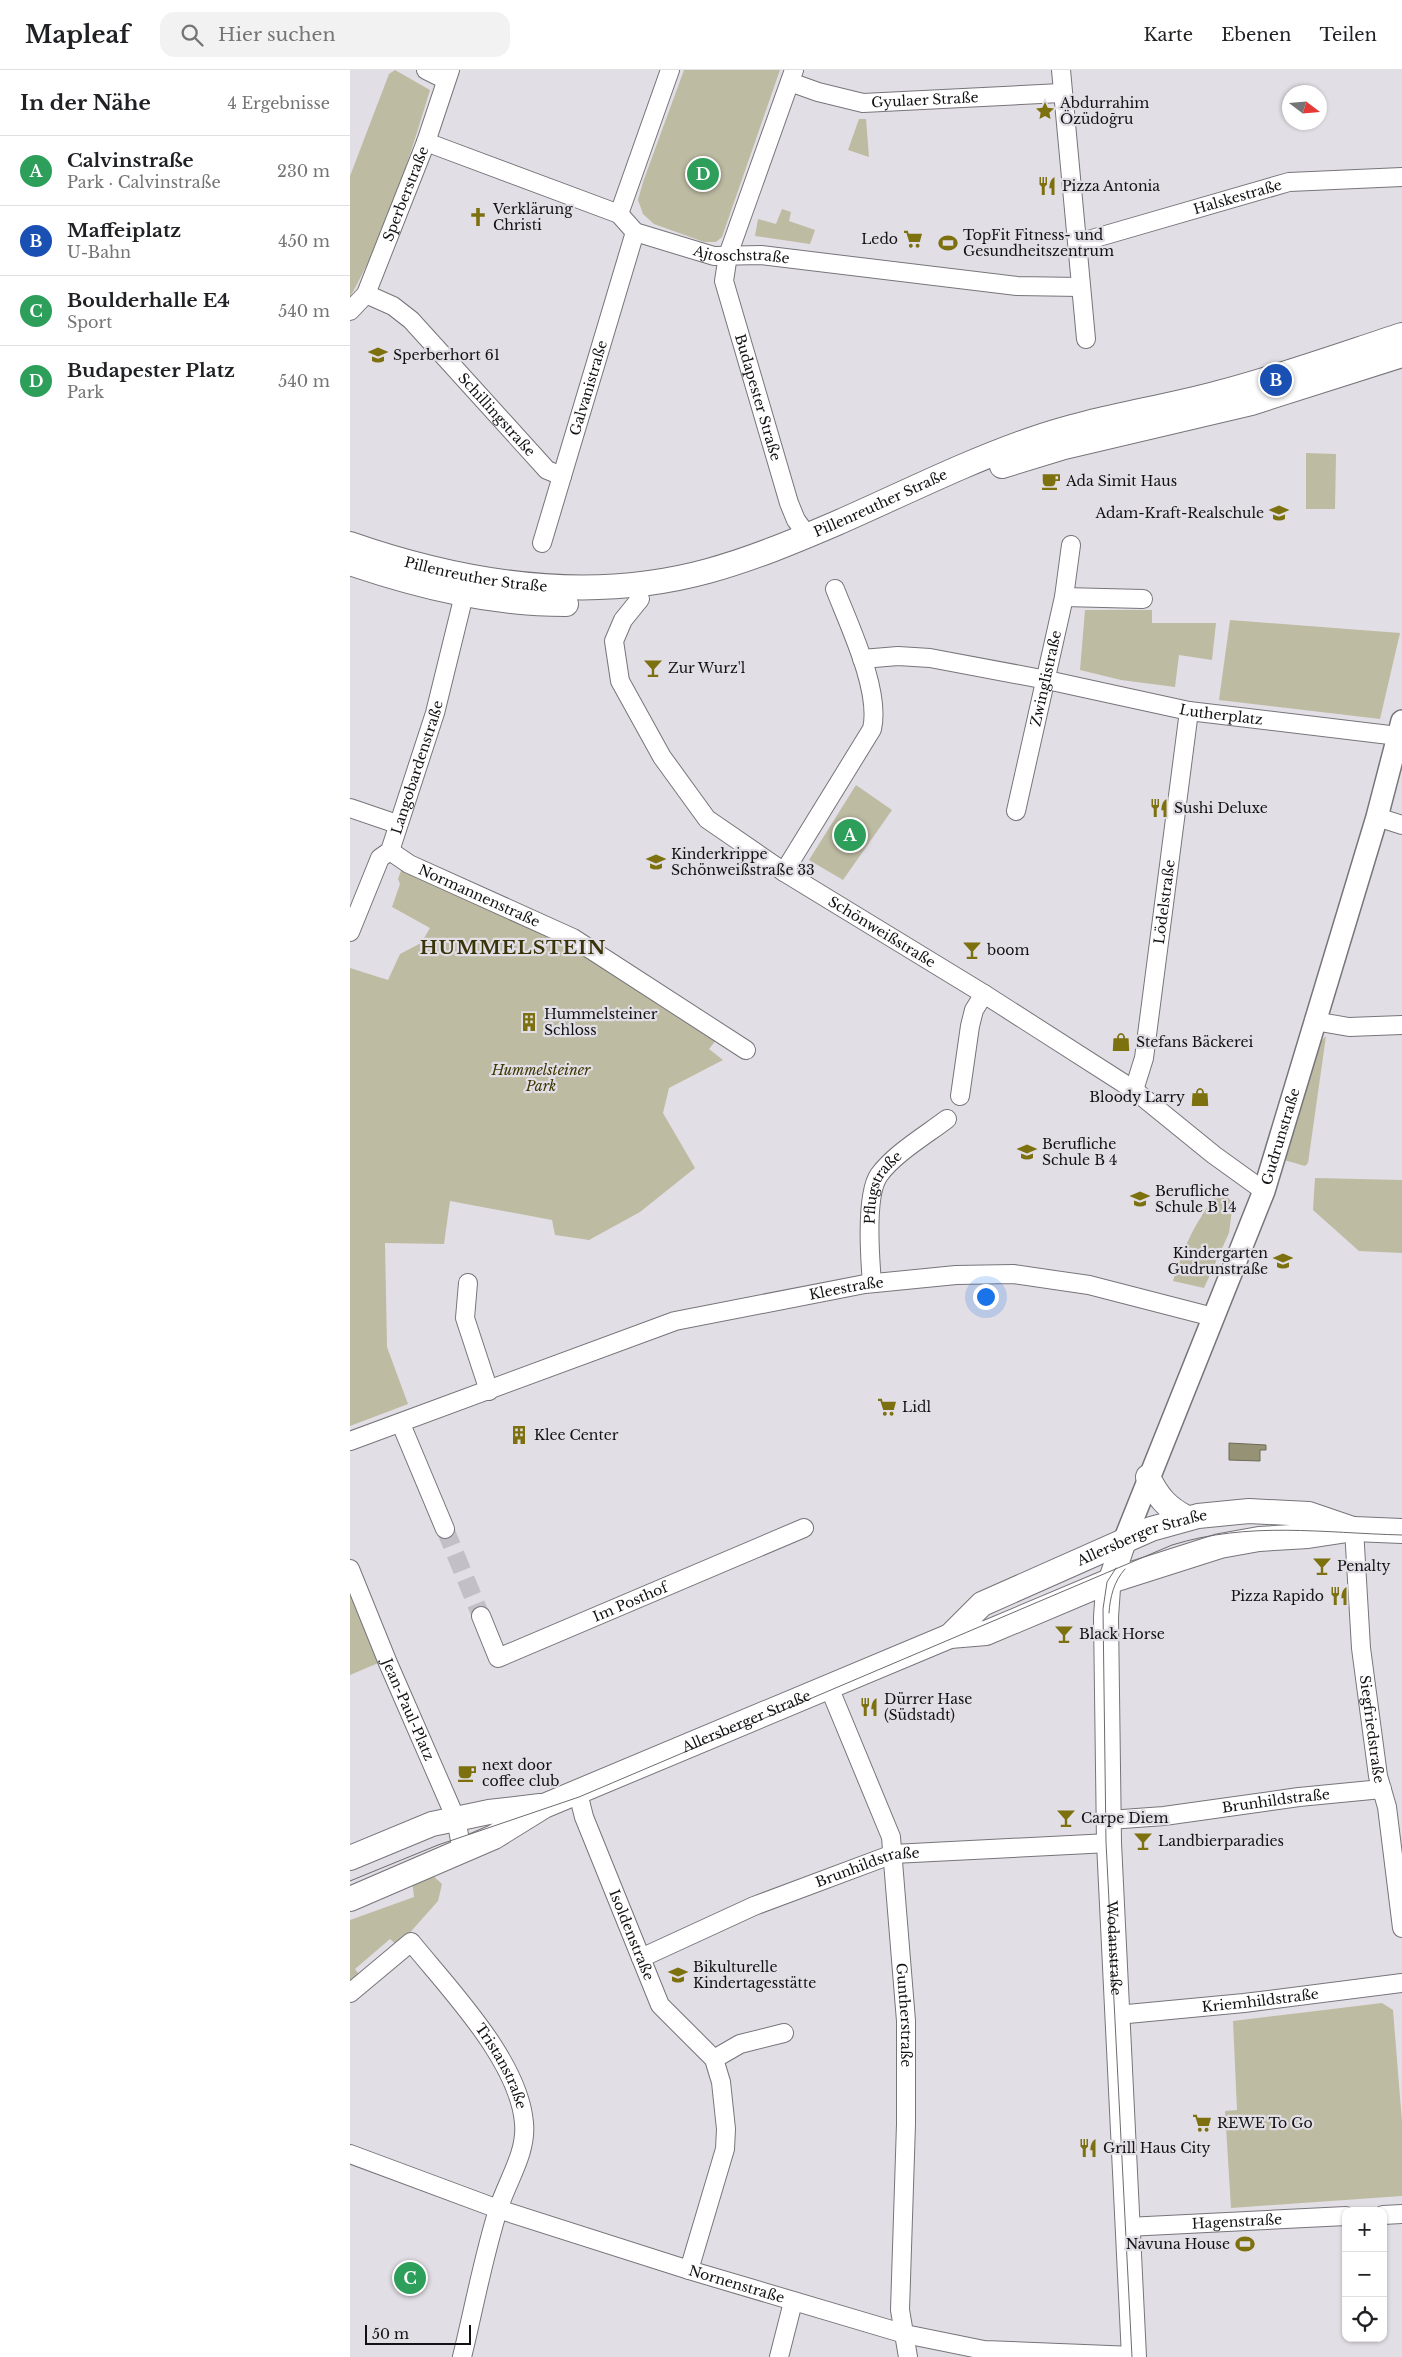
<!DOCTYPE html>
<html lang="de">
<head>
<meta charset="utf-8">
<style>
  :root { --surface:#fff; --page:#f2f2f2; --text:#202124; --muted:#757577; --line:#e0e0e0; --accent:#7c700f }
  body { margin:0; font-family:"Libre Baskerville",serif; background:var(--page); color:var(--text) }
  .controls { position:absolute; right:15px; bottom:15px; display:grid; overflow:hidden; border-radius:10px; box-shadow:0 1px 4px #0004 }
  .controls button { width:45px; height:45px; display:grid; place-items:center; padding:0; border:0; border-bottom:1px solid var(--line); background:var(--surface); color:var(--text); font:25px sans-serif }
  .compass { position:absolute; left:932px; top:15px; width:45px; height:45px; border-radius:50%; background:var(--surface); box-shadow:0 1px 4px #0004; rotate:106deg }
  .scale { position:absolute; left:15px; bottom:12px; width:106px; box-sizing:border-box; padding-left:5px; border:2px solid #121113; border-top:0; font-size:14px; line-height:18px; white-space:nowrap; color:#121113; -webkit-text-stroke:4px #e2dee5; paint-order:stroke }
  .you { position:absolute; left:635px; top:1226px; width:18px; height:18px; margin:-12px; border:4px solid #fff; border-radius:50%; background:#1a73e8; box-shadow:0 0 0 8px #1a73e833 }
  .badge { display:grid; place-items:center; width:32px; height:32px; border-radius:50%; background:var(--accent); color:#fff; font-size:16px; font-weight:700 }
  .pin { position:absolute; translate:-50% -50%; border:2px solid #fff; box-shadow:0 1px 5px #0006 }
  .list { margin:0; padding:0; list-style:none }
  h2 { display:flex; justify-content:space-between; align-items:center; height:65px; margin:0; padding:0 20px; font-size:21px }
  h2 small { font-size:16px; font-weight:400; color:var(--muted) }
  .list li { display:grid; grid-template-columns:32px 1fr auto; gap:15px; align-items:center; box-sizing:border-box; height:70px; padding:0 20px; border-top:1px solid var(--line) }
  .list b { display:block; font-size:19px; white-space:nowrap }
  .list p { margin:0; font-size:16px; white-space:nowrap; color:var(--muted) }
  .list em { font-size:16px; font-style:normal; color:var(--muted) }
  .icon { flex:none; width:28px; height:28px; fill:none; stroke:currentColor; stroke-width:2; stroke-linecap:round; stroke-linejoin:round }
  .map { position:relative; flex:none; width:1052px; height:2287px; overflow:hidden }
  header { display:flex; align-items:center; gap:30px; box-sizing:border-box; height:70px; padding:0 25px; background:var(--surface); border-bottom:1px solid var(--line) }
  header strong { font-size:24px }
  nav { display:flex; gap:28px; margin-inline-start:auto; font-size:18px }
  .search { width:350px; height:45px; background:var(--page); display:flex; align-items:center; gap:12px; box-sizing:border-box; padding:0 18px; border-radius:15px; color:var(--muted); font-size:19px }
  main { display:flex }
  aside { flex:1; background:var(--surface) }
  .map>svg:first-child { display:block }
  .green { fill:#bebba3 }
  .water { fill:#959275; stroke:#6e6b58 }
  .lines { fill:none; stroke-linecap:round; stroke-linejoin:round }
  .minor-tunnel { stroke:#c3bfc6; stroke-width:18; stroke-dasharray:18 9; stroke-linecap:butt }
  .minor-casing { stroke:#77747a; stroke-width:20 }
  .tertiary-casing { stroke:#77747a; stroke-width:24 }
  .secondary-casing { stroke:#77747a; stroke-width:26 }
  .minor { stroke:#fff; stroke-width:18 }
  .tertiary { stroke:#fff; stroke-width:21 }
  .secondary { stroke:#fff; stroke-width:24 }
  .tram { stroke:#6e6b70; stroke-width:1 }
  .labels { text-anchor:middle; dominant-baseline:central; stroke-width:4.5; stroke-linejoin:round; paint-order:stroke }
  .street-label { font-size:14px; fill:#121113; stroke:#e2dee5 }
  .poi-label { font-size:14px; fill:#121113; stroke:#e2dee5; text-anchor:start }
  .park-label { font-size:14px; font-style:italic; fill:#3d3600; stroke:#e2dee5 }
  .district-label { font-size:19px; font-weight:bold; letter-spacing:1px; fill:#393308; stroke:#e2dee5 }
</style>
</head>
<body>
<header>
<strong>Mapleaf</strong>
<div class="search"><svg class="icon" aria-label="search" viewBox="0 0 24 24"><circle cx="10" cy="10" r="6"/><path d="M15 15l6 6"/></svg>Hier suchen</div>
<nav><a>Karte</a><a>Ebenen</a><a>Teilen</a></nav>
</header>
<main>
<aside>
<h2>In der Nähe<small>4 Ergebnisse</small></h2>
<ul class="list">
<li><span class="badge" style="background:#2e9e5b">A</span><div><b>Calvinstraße</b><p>Park · Calvinstraße</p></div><em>230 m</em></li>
<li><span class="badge" style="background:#1a4fb4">B</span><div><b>Maffeiplatz</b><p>U-Bahn</p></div><em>450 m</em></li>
<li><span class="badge" style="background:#2e9e5b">C</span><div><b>Boulderhalle E4</b><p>Sport</p></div><em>540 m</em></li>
<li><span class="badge" style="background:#2e9e5b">D</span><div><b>Budapester Platz</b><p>Park</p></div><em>540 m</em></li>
</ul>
</aside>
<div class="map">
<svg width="1052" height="2287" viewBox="0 0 1052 2287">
  <rect width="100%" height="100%" fill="#e2dee5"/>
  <g class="green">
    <path d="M45,0l35,20c-21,70 -44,143 -80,207v-121l39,-102z"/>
    <polygon points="334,0 430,0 372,167 366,172 354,172 304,154 293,144 288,130 293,112"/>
    <polygon points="509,49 516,49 519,87 498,80"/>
    <polygon points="432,139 441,142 439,151 465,160 460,174 405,166 408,149 426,154"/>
    <polygon points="956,383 986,384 985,439 956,439"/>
    <polygon points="735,540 802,540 802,553 866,553 862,590 829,585 825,617 771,610 730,600"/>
    <polygon points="880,550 1050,563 1030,649 869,630"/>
    <polygon points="506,715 542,740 493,810 459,790"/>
    <polygon points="52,798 190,859 250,895 367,969 359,979 373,990 319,1018 313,1043 345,1098 290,1142 239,1170 205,1165 202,1150 100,1131 94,1174 35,1173 37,1277 58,1334 0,1356 0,898 38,910 50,884 71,873 80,858 42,837 50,814 48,809"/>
    <polygon points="976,966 958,1093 955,1096 934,1090 970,972"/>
    <polygon points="965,1108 1052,1110 1052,1183 1009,1181 963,1140"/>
    <path d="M869,1121l14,11 -4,31 -25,55 -31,-7c11,-36 23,-60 46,-90z"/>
    <polygon points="0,1513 33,1591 0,1605"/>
    <polygon points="80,1803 92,1814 88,1831 48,1876 40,1869 5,1899 11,1907 0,1917 0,1850 64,1827 62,1810"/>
    <polygon points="1032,1933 1043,1940 1052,2052 1052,2126 881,2138 875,2041 887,2040 883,1951"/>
  </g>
  <polygon class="water" points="879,1373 916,1375 916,1380 910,1380 910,1391 879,1390"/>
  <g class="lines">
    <polyline class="minor-tunnel" points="95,1459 131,1546"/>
    <g class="minor-casing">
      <g id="minor">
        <polyline points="76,0 96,10"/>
        <path id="s1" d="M444,0l-66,185 -4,26 65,222 7,17 11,15"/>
        <polyline points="711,0 736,269"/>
        <path id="s2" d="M440,12l28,10 45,11 198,-10"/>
        <path id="s3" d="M76,72l193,72 16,18 79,24 47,-1 256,31 63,1"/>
        <polyline points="269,144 320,0"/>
        <path id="s4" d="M728,173l211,-61 113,-5"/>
        <path id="s5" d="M16,224l27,12 18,14 136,150 15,6"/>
        <path id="s6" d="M0,241l16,-17 60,-152 24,-72"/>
        <path id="s7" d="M192,473l93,-311"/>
        <polyline points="714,527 793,529"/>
        <path id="s8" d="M290,529l-17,21 -9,21 6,40 42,76 45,62 77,53 200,122 150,96 80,65 50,36"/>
        <path id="s9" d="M512,589l36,-3 32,2 117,22 142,31 209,25"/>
        <polyline points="0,738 47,754"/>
        <path id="s10" d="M666,741l48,-214 7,-52"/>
        <polyline points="1027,747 1052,755"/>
        <path id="s11" d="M40,781l19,13 164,74 173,112"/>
        <path d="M434,802l88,-143c9,-38 -23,-104 -37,-140"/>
        <path id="s12" d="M0,862l30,-74 10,-7 45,-138 29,-118"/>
        <polyline points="964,951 999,957 1052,955"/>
        <path id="s13" d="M784,1020l10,-32 45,-347"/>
        <polyline points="610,1026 620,956 624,940 634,924"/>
        <polyline points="118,1213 115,1248 139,1321"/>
        <path id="s14" d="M522,1213c-2,-24 -7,-88 7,-108 15,-21 47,-40 68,-56"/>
        <polyline points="51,1354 95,1459"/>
        <path id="s15" d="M0,1371l325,-120 190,-37 91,-9 57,-1 76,11 124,32"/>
        <path id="s16" d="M1004,1459l7,119 17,128 9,31 15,121"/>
        <path id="s17" d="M0,1499l38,94 68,156 6,32"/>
        <path id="s18" d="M131,1546l17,42 306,-130"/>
        <path id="s19" d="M479,1617l62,150 15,184v103l-6,186 8,47"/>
        <path id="s20" d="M228,1723l6,24 76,188 54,54 7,23 5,47 -1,20 -36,121"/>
        <path id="s21" d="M759,1750l55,-4 135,-19 83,-8"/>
        <path id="s22" d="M291,1888l113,-52 139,-52 216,-11"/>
        <path id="s23" d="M0,1923l61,-51c39,48 108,119 113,181 3,30 -17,58 -26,87 -15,48 -24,98 -36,147"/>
        <path id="s24" d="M767,1945l127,-12 158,-20"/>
        <polyline points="364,1989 390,1974 434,1963"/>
        <path id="s25" d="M0,2084l148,55 191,61 216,64 79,16 150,6"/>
        <polyline points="1033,2145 1052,2144"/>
        <path id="s26" d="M777,2157l219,-11"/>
        <polyline points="429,2287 443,2232"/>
      </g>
    </g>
    <g class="tertiary-casing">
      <g id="tertiary">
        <path id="s27" d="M774,1471l140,-350 113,-374 25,-96"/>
      </g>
    </g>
    <g class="secondary-casing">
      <g id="secondary">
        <polyline points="652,396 714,377 901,333 1052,285"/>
        <path id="s28" d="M0,474c115,40 238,60 358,27 44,-12 87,-30 129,-48 64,-28 127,-60 193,-83 62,-22 125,-30 188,-47 62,-16 123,-38 184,-58"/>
        <path d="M0,493c71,24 141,41 216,41"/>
        <path d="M798,1407c10,20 19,31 39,41"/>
        <path id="s29" d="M774,1471l-16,47 -2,29 3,226 25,514"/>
        <path id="s30" d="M600,1566l32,-32 169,-75 47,-13 51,-5 60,3 41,14"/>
        <polyline points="0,1788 82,1754 139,1742 190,1736"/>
        <path id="s31" d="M0,1829l144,-62 50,-31 406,-170 36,-3 121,-51 113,-36 39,-7 49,-3 46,-7 48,2"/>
      </g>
    </g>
    <use href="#minor" class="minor"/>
    <use href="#tertiary" class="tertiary"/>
    <use href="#secondary" class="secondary"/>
    <g class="tram">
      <polyline points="766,1498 757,1512 753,1539 756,1772 782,2287"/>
      <path d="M759,1543c1,-16 5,-32 16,-44"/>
      <path d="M0,1811l88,-36 141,-48 593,-252c78,-24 150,-12 230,-10"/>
    </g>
  </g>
  <defs>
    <g id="sight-bare" transform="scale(1.5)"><path d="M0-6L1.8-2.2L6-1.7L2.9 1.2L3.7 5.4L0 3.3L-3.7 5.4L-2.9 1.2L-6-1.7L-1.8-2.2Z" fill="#7c700f" stroke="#e2dee5" stroke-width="2.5" paint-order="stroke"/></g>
    <g id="restaurant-bare" transform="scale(1.5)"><path d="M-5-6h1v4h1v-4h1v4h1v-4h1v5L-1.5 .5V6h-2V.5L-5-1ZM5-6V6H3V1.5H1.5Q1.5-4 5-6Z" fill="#7c700f" stroke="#e2dee5" stroke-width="2.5" paint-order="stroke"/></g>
    <g id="church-bare" transform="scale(1.5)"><path d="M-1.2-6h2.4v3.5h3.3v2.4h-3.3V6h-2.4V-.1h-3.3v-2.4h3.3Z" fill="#7c700f" stroke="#e2dee5" stroke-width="2.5" paint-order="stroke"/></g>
    <g id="supermarket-bare" transform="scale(1.5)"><path d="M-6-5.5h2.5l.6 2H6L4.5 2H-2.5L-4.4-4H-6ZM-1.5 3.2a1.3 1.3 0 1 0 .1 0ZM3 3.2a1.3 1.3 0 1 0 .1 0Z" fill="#7c700f" stroke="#e2dee5" stroke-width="2.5" paint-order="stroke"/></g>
    <g id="stadium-bare" transform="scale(1.5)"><path d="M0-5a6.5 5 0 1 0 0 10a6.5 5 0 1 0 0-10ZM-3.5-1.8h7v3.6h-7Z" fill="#7c700f" stroke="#e2dee5" stroke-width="2.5" paint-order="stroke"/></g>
    <g id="school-bare" transform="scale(1.5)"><path d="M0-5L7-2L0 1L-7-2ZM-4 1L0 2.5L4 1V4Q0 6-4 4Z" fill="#7c700f" stroke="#e2dee5" stroke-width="2.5" paint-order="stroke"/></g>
    <g id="cafe-bare" transform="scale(1.5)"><path d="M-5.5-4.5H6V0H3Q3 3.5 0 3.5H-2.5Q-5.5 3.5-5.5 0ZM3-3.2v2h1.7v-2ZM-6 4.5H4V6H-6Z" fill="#7c700f" stroke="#e2dee5" stroke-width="2.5" paint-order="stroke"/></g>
    <g id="bar-bare" transform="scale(1.5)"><path d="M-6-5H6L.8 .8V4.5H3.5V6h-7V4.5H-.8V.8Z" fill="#7c700f" stroke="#e2dee5" stroke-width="2.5" paint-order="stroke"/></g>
    <g id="building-bare" transform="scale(1.5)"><path d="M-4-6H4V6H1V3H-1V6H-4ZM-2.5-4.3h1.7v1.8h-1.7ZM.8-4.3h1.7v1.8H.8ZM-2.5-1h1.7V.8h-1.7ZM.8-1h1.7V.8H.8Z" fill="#7c700f" stroke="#e2dee5" stroke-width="2.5" paint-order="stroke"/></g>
    <g id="shop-bare" transform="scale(1.5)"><path d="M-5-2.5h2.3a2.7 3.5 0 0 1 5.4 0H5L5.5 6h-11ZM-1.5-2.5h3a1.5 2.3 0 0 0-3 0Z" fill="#7c700f" stroke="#e2dee5" stroke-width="2.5" paint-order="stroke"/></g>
  </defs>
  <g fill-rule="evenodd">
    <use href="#sight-bare" x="695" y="41"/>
    <use href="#restaurant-bare" x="697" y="116"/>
    <use href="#church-bare" x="128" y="147"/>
    <use href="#supermarket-bare" x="563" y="169"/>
    <use href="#stadium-bare" x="598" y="173"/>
    <use href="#school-bare" x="28" y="285"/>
    <use href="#cafe-bare" x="701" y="411"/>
    <use href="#school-bare" x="929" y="443"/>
    <use href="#bar-bare" x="303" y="598"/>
    <use href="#restaurant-bare" x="809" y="738"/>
    <use href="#school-bare" x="306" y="792"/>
    <use href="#bar-bare" x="622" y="880"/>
    <use href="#building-bare" x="179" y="952"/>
    <use href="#shop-bare" x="771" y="972"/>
    <use href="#shop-bare" x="850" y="1027"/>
    <use href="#school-bare" x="677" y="1082"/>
    <use href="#school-bare" x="790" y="1129"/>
    <use href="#school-bare" x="933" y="1191"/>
    <use href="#supermarket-bare" x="537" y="1337"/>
    <use href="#building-bare" x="169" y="1365"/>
    <use href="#bar-bare" x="972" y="1496"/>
    <use href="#restaurant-bare" x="989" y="1526"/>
    <use href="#bar-bare" x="714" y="1564"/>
    <use href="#restaurant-bare" x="519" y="1637"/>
    <use href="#cafe-bare" x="117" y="1703"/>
    <use href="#bar-bare" x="716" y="1748"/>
    <use href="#bar-bare" x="793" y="1771"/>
    <use href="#school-bare" x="328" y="1905"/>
    <use href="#supermarket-bare" x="852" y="2053"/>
    <use href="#restaurant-bare" x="738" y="2078"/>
    <use href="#stadium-bare" x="895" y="2174"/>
  </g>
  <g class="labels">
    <g class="street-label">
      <text stroke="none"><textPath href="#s2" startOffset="138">Gyulaer Straße</textPath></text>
      <text stroke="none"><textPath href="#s6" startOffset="131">Sperberstraße</textPath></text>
      <text stroke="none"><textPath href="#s4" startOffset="166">Halskestraße</textPath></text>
      <text stroke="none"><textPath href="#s3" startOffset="340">Ajtoschstraße</textPath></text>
      <text stroke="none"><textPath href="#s7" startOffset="162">Galvanistraße</textPath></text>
      <text stroke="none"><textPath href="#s1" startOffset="344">Budapester Straße</textPath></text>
      <text stroke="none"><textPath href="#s5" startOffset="180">Schillingstraße</textPath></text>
      <text stroke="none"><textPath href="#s28" startOffset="550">Pillenreuther Straße</textPath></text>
      <text stroke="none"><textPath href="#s28" startOffset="130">Pillenreuther Straße</textPath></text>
      <text stroke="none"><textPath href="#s10" startOffset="136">Zwinglistraße</textPath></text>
      <text stroke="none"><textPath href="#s9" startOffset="365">Lutherplatz</textPath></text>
      <text stroke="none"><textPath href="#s12" startOffset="180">Langobardenstraße</textPath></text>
      <text stroke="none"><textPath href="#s11" startOffset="100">Normannenstraße</textPath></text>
      <text stroke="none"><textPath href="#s13" startOffset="191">Lödelstraße</textPath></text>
      <text stroke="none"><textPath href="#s8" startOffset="462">Schönweißstraße</textPath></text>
      <text stroke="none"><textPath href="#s27" startOffset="434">Gudrunstraße</textPath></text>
      <text stroke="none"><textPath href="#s14" startOffset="99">Pflugstraße</textPath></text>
      <text stroke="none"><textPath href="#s15" startOffset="521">Kleestraße</textPath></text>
      <text stroke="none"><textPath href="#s30" startOffset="219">Allersberger Straße</textPath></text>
      <text stroke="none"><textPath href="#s18" startOffset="189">Im Posthof</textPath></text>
      <text stroke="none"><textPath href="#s17" startOffset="152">Jean-Paul-Platz</textPath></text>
      <text stroke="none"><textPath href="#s31" startOffset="435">Allersberger Straße</textPath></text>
      <text stroke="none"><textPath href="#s16" startOffset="201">Siegfriedstraße</textPath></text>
      <text stroke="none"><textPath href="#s21" startOffset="168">Brunhildstraße</textPath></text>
      <text stroke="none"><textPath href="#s22" startOffset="245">Brunhildstraße</textPath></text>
      <text stroke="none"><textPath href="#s20" startOffset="152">Isoldenstraße</textPath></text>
      <text stroke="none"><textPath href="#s29" startOffset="410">Wodanstraße</textPath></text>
      <text stroke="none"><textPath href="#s24" startOffset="144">Kriemhildstraße</textPath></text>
      <text stroke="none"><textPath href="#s19" startOffset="341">Guntherstraße</textPath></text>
      <text stroke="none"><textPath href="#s23" startOffset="234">Tristanstraße</textPath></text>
      <text stroke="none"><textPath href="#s26" startOffset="110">Hagenstraße</textPath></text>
      <text stroke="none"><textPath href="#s25" startOffset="408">Nornenstraße</textPath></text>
    </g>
    <g class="poi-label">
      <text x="710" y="33">Abdurrahim<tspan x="710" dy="16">Özüdoğru</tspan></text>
      <text x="712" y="116">Pizza Antonia</text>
      <text x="143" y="139">Verklärung<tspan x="143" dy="16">Christi</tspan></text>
      <text x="613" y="165">TopFit Fitness- und<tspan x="613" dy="16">Gesundheitszentrum</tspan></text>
      <text x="548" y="169" text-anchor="end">Ledo</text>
      <text x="43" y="285">Sperberhort 61</text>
      <text x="716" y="411">Ada Simit Haus</text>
      <text x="914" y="443" text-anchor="end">Adam-Kraft-Realschule</text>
      <text x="318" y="598">Zur Wurz'l</text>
      <text x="824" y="738">Sushi Deluxe</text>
      <text x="321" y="784">Kinderkrippe<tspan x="321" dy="16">Schönweißstraße 33</tspan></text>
      <text x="637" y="880">boom</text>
      <text x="194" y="944">Hummelsteiner<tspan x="194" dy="16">Schloss</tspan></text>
      <text x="786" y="972">Stefans Bäckerei</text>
      <text x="835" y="1027" text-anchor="end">Bloody Larry</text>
      <text x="692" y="1074">Berufliche<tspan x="692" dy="16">Schule B 4</tspan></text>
      <text x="805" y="1121">Berufliche<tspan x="805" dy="16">Schule B 14</tspan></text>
      <text x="918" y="1183" text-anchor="end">Kindergarten<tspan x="918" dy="16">Gudrunstraße</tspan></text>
      <text x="552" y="1337">Lidl</text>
      <text x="184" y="1365">Klee Center</text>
      <text x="987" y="1496">Penalty</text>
      <text x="974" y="1526" text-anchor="end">Pizza Rapido</text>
      <text x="729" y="1564">Black Horse</text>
      <text x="534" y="1629">Dürrer Hase<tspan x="534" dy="16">(Südstadt)</tspan></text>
      <text x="132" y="1695">next door<tspan x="132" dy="16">coffee club</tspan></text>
      <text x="731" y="1748">Carpe Diem</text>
      <text x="808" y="1771">Landbierparadies</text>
      <text x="343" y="1897">Bikulturelle<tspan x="343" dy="16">Kindertagesstätte</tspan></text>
      <text x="867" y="2053">REWE To Go</text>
      <text x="753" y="2078">Grill Haus City</text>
      <text x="880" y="2174" text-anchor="end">Navuna House</text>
    </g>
    <g class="park-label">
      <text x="191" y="1000">Hummelsteiner<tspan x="191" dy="16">Park</tspan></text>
    </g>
    <g class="district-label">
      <text x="163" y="877">HUMMELSTEIN</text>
    </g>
  </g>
</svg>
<div class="controls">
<button>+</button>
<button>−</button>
<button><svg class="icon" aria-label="locate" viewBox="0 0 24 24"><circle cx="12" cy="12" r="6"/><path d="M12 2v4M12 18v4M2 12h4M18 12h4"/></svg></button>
</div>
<svg class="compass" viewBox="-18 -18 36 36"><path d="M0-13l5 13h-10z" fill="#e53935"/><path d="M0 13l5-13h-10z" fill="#757577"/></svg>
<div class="scale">50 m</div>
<div class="you"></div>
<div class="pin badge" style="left:500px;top:765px;background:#2e9e5b">A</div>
<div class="pin badge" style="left:926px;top:310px;background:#1a4fb4">B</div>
<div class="pin badge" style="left:60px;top:2208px;background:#2e9e5b">C</div>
<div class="pin badge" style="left:353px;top:104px;background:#2e9e5b">D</div>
</div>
</main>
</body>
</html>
